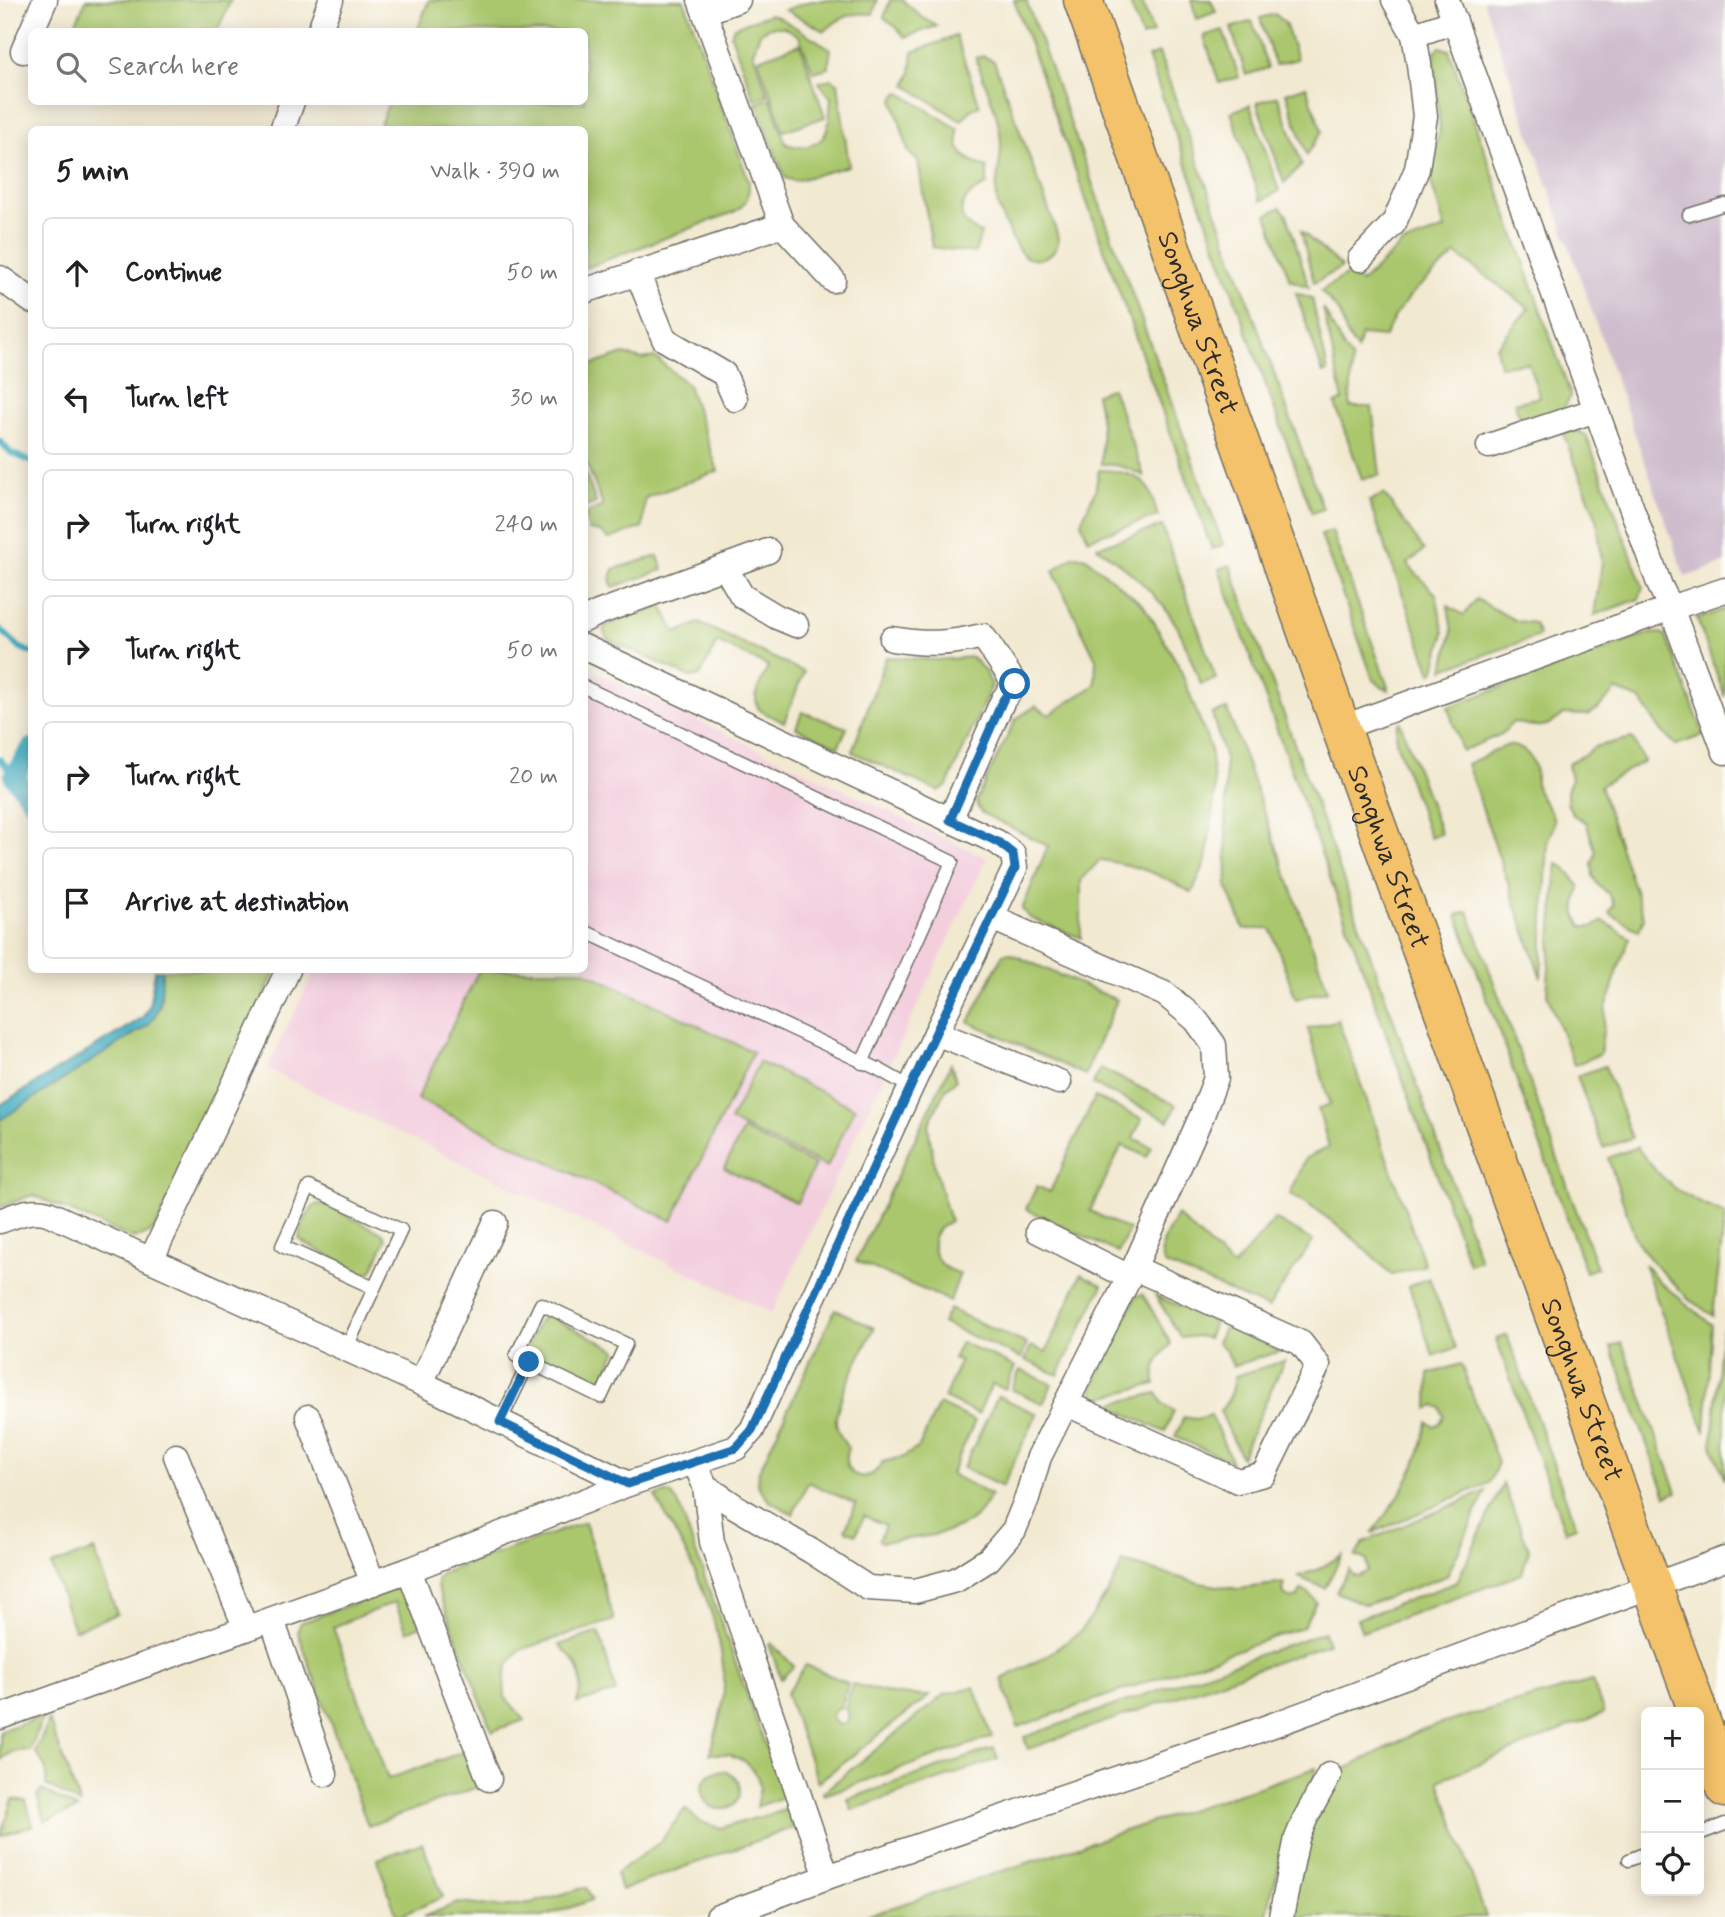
<!DOCTYPE html>
<html lang="en">
<head>
<meta charset="utf-8">
<style>
  :root { --surface:#fff; --page:#f2f2f2; --text:#202124; --muted:#757577; --line:#e0e0e0 }
  body { margin:0; font-family:Mynerve,sans-serif; background:var(--page); color:var(--text) }
  .controls { position:absolute; right:21px; bottom:21px; display:grid; overflow:hidden; border-radius:10px; box-shadow:0 4px 18px #0003 }
  .controls button { width:63px; height:63px; display:grid; place-items:center; padding:0; border:0; border-bottom:2px solid var(--line); background:var(--surface); color:var(--text); font:35px sans-serif }
  .stop { position:absolute; width:21px; height:21px; margin:-16px; border:5px solid #1f6fb2; border-radius:50%; background:#fff }
  .stop.end { background:#1f6fb2; border-color:#fff; box-shadow:0 2px 7px #0008 }
  .list { margin:0; padding:0; list-style:none }
  h2 { display:flex; justify-content:space-between; align-items:center; height:91px; margin:0; padding:0 28px; font-size:30px }
  h2 small { font-size:23px; font-weight:400; color:var(--muted) }
  .list li { display:grid; grid-template-columns:46px 1fr auto; gap:21px; align-items:center; box-sizing:border-box; height:112px; margin:0 14px 14px; padding:0 14px; border:2px solid var(--line); border-radius:10px }
  .list b { display:block; font-size:26px; white-space:nowrap }
  .list em { font-size:23px; font-style:normal; color:var(--muted) }
  .icon { flex:none; width:38px; height:38px; fill:none; stroke:currentColor; stroke-width:2; stroke-linecap:round; stroke-linejoin:round }
  .map { position:relative; flex:none; width:1725px; height:1917px; overflow:hidden }
  .search { position:absolute; background:var(--surface); box-shadow:0 4px 18px #0003; left:28px; top:28px; width:560px; height:77px; display:flex; align-items:center; gap:18px; box-sizing:border-box; padding:0 24px; border-radius:10px; color:var(--muted); font-size:26px }
  .panel { position:absolute; background:var(--surface); box-shadow:0 4px 18px #0003; left:28px; top:126px; width:560px; height:847px; border-radius:10px }
  .map>svg:first-child { display:block }
  .built { fill:#f3cfde }
  .industrial { fill:#cfbdce }
  .green { fill:#aac76d; stroke:#6a794c; stroke-width:2 }
  .water { fill:#40abbf; stroke:#366b75; stroke-width:2 }
  .lines { fill:none; stroke-linecap:round; stroke-linejoin:round }
  .stream { stroke:#40abbf; stroke-width:6 }
  .canal { stroke:#40abbf; stroke-width:21 }
  .service-casing { stroke:#716e65; stroke-width:15 }
  .minor-casing { stroke:#716e65; stroke-width:27 }
  .primary-casing { stroke:#716e65; stroke-width:41 }
  .service { stroke:#fff; stroke-width:12 }
  .minor { stroke:#fff; stroke-width:24 }
  .primary { stroke:#f3c26a; stroke-width:38 }
  .route { stroke:#1f6fb2; stroke-width:9 }
  .labels { text-anchor:middle; dominant-baseline:central; stroke-width:6; stroke-linejoin:round; paint-order:stroke }
  .street-label { font-size:28px; fill:#2b2b2b; stroke:#fdfcf7 }
</style>
</head>
<body>
<div class="map">
<svg width="1725" height="1917" viewBox="0 0 1725 1917">
  <rect width="100%" height="100%" fill="#fdfcf7"/>
  <filter id="ink" filterUnits="userSpaceOnUse"><feTurbulence type="fractalNoise" baseFrequency=".0143" numOctaves="2"/><feDisplacementMap in="SourceGraphic" scale="14" xChannelSelector="R" yChannelSelector="G"/><feConvolveMatrix kernelMatrix="1 2 1 2 8 2 1 2 1" color-interpolation-filters="sRGB"/></filter>
  <filter id="wash" filterUnits="userSpaceOnUse"><feTurbulence type="fractalNoise" baseFrequency=".00686" numOctaves="4" result="noise"/><feDisplacementMap in="SourceGraphic" scale="28" xChannelSelector="R" yChannelSelector="G"/><feGaussianBlur stdDeviation="1.57" result="paint"/><feColorMatrix in="noise" values="0 0 0 0 0 0 0 0 0 0 0 0 0 0 0 0 0 1.4 0 .05"/><feComposite in="paint" operator="in"/></filter>
  <g filter="url(#wash)">
    <rect width="100%" height="100%" fill="#f2e9d1"/>
    <polygon class="built" points="585,667 987,858 772,1313 267,1069 315,970 584,970"/>
    <polygon class="industrial" points="1483,0 1725,0 1725,563 1685,577"/>
    <g class="green">
      <polygon points="86,0 231,0 217,31 72,31"/>
      <path d="M429,0h255l65,182c0,15 -2,22 -15,30l-149,56 -1,-138 -206,-1 11,-27h195v-70l-167,-1z"/>
      <path d="M813,0h64l-4,14c-20,-2 -34,3 -48,17l-40,-21z"/>
      <polygon points="890,0 902,0 923,18 937,26 905,37 896,27 884,18"/>
      <polygon points="1014,0 1026,0 1223,545 1212,549"/>
      <polygon points="1129,0 1141,0 1153,33 1142,37"/>
      <polygon points="1191,0 1211,0 1216,12 1197,19"/>
      <polygon points="770,14 780,18 831,49 828,68 813,72 799,36 784,27 770,27 760,33 753,52 768,95 754,99 731,35 734,27"/>
      <polygon points="1275,14 1285,23 1297,59 1275,65 1260,18"/>
      <polygon points="1252,21 1268,68 1246,75 1231,28"/>
      <polygon points="1223,30 1239,77 1219,83 1204,36"/>
      <polygon points="956,36 980,106 972,109 961,121 906,85 911,73 913,52"/>
      <polygon points="800,44 825,117 784,131 758,59"/>
      <path d="M1440,47l9,3 122,346 -10,16 -41,5 -6,-14 26,-6 -12,-34 -28,3 -4,-19 33,-39 -73,-54c-29,26 -58,46 -71,83l-24,-2 -4,15 -11,-17 -6,-20 -19,-22 28,-18 12,10 41,-39 43,-15 -16,-54 11,-46 -6,-70 1,-8z"/>
      <polygon points="1159,53 1323,509 1312,513 1148,57"/>
      <path d="M983,56l11,5 60,163c1,5 4,11 4,16 1,14 -20,24 -32,17 -9,-4 -25,-41 -28,-51 -5,-19 3,-41 3,-60 0,-30 -16,-60 -25,-88z"/>
      <path d="M831,79l7,4 11,83 -55,15 -9,-3 -29,-75 14,-5 16,46c13,5 34,4 40,-12 4,-9 4,-24 5,-34l-12,-16z"/>
      <polygon points="1306,86 1322,131 1307,155 1286,93"/>
      <path d="M899,92l59,37c-3,26 8,30 29,39v17c-27,10 -38,36 -6,48l-6,20 -43,-6 -14,-86 -9,-8 -16,-53z"/>
      <polygon points="1278,96 1302,165 1284,183 1257,103"/>
      <polygon points="1250,105 1279,191 1261,201 1231,112"/>
      <polygon points="1280,207 1287,215 1309,287 1290,280 1267,215"/>
      <polygon points="1301,231 1342,267 1314,283"/>
      <polygon points="1296,293 1312,298 1328,372 1323,373"/>
      <path d="M1323,308c10,16 17,39 29,51l-2,48h22l8,68 -18,4 -27,-75 8,-4z"/>
      <polygon points="624,354 641,359 655,357 688,385 718,471 645,498 643,527 609,539 600,532 589,530 585,514 603,506 585,459 585,367"/>
      <path d="M1112,388l32,88c-14,-7 -27,-13 -43,-12 2,-25 1,-46 -5,-70z"/>
      <polygon points="1578,431 1586,435 1643,587 1639,599 1594,615 1602,563 1597,519 1563,433"/>
      <path d="M1099,470c17,0 42,4 50,20 4,8 6,18 9,26l-70,23 -7,-17 14,-31z"/>
      <polygon points="585,472 596,503 585,507 584,507"/>
      <polygon points="1384,494 1424,550 1407,564 1436,594 1444,633 1435,670 1431,673 1369,501"/>
      <path d="M1162,526l54,153 -15,5c-8,-18 -14,-38 -23,-56 -19,-34 -50,-59 -81,-81z"/>
      <polygon points="1332,531 1389,690 1383,688 1373,679 1321,535"/>
      <polygon points="658,556 663,570 613,587 610,580 614,569"/>
      <path d="M1074,556l11,1 59,49 35,60 31,81 5,45 -9,69 -14,32c-32,-19 -55,-28 -92,-33l-19,20v58l-51,-20 -8,-9 26,-63 -66,-33 -5,-7 -1,-6 40,-81 20,-13 13,9 46,-30 1,-26 -43,-88z"/>
      <polygon points="1230,565 1480,1260 1469,1264 1219,569"/>
      <polygon points="1476,599 1516,621 1534,623 1539,636 1444,669 1452,631 1448,606 1464,615"/>
      <path d="M662,606l14,27 23,-10 105,49 -20,50c-7,-4 -19,-7 -25,-13 -9,-11 5,-32 9,-43l-51,-24 -17,34 -10,1 -83,-38 -3,-7v-6z"/>
      <polygon points="1725,609 1725,697 1697,619"/>
      <path d="M1661,633l5,3 38,99 -28,10 -17,-17 -18,-28 -25,-10 -18,19 -11,6 -23,-1c-19,17 -28,13 -51,8l-11,12 -40,17 -14,-44 199,-73z"/>
      <polygon points="886,657 936,660 972,657 984,670 992,685 947,786 938,791 852,752"/>
      <polygon points="1227,709 1328,990 1296,999 1271,929 1244,929 1227,887 1225,759 1212,714"/>
      <polygon points="802,712 847,728 838,747 796,728"/>
      <polygon points="1400,722 1441,834 1430,838 1396,742 1397,726"/>
      <polygon points="1632,738 1644,761 1600,786 1644,918 1639,931 1609,913 1614,905 1609,894 1598,885 1593,876 1592,863 1596,853 1586,822 1573,815 1567,803 1567,792 1571,779 1568,765 1570,762 1586,754 1594,747"/>
      <path d="M1508,745c16,2 26,12 28,29 0,6 -1,10 1,16 10,21 25,24 11,49l-7,139 -74,-214z"/>
      <path d="M1557,863l8,5 15,19c-4,16 -9,26 3,40h10l10,-6 27,17 -11,28 -13,42 -6,46 -26,11 -27,-71z"/>
      <polygon points="1468,911 1597,1268 1586,1272 1457,915"/>
      <polygon points="1009,953 1117,1000 1085,1075 969,1022 1003,954"/>
      <path d="M162,970h114l-120,257c-9,8 -15,12 -27,10l-96,-42 -33,12v-87l148,-95 12,-19z"/>
      <polygon points="479,970 582,970 753,1052 672,1221 417,1099"/>
      <path d="M1338,1020l87,245 -33,10c-33,-33 -62,-59 -102,-81l16,-36 23,-11 -11,-38 12,-5 -22,-75z"/>
      <polygon points="759,1062 855,1108 827,1167 730,1121"/>
      <path d="M951,1064l5,16 -11,10 -17,36 7,42 15,53c-3,2 -7,4 -10,7 -17,17 -1,43 20,45l-10,28 -94,-40z"/>
      <polygon points="1605,1066 1632,1138 1603,1148 1577,1076"/>
      <polygon points="1100,1068 1176,1105 1169,1121 1093,1084"/>
      <polygon points="1095,1097 1142,1119 1133,1138 1152,1147 1147,1157 1122,1145 1090,1211 1129,1230 1118,1253 1026,1209 1037,1186 1050,1192"/>
      <polygon points="743,1130 815,1165 797,1203 724,1168"/>
      <path d="M1637,1147c27,38 45,49 88,67l-12,102 -24,-17 -35,-35 -18,-24 -28,-82z"/>
      <path d="M317,1204h7l58,29 4,6 -13,30 -4,5 -7,-1 -58,-30 -5,-4c1,-11 9,-29 18,-35z"/>
      <path d="M1177,1215l56,52 42,-48 38,22 -45,67 -103,-44c-10,-16 5,-34 12,-49z"/>
      <polygon points="1644,1264 1660,1282 1712,1325 1705,1432"/>
      <polygon points="1081,1274 1102,1285 1101,1289 1058,1375 1025,1360 1031,1346 1046,1352"/>
      <polygon points="1429,1278 1456,1348 1433,1356 1409,1286"/>
      <path d="M1143,1294l28,50c-13,13 -17,21 -16,40l-61,15 -1,-12 43,-91z"/>
      <polygon points="1156,1296 1215,1321 1208,1338 1197,1336 1181,1338"/>
      <path d="M835,1309l39,19c-10,22 -39,72 -38,94 1,10 6,18 12,26 -11,27 22,41 34,14l21,-5 16,-10 20,-43 36,17 -24,53 40,21c-4,6 -8,13 -12,18 -22,24 -67,25 -97,29l-3,-2 6,-15 -21,-9 -8,18 -11,-4 11,-26 -48,-22 -15,32 -24,-13 -12,-17 1,-11z"/>
      <polygon points="949,1309 1027,1344 1021,1358 942,1323"/>
      <path d="M545,1314l72,36 -18,37 -73,-34c3,-13 10,-29 19,-39z"/>
      <polygon points="1225,1326 1281,1351 1233,1366 1226,1350 1217,1342"/>
      <polygon points="1722,1331 1725,1333 1725,1480 1712,1445"/>
      <polygon points="1507,1335 1576,1527 1565,1531 1496,1339"/>
      <polygon points="961,1342 1015,1367 1005,1389 992,1384 978,1414 944,1398 960,1362 953,1359"/>
      <polygon points="1622,1343 1677,1492 1666,1496 1611,1347"/>
      <path d="M1284,1361l-43,96 -21,-46c10,-11 13,-20 15,-35z"/>
      <path d="M1461,1364l37,99 -9,20 -117,50c28,-35 48,-67 55,-111l7,4 5,-2 5,-7 -4,-10 -5,-1 -7,3 1,-35z"/>
      <polygon points="1020,1370 1052,1384 1043,1404 1011,1389"/>
      <polygon points="1157,1393 1163,1404 1174,1411 1165,1432 1107,1405"/>
      <polygon points="998,1396 1037,1414 1002,1487 963,1468"/>
      <polygon points="1211,1415 1232,1462 1175,1437 1184,1417 1196,1419"/>
      <polygon points="1503,1484 1529,1549 1522,1574 1362,1632 1357,1619 1457,1582"/>
      <polygon points="1486,1491 1447,1576 1366,1605 1336,1592 1349,1569 1353,1575 1358,1576 1367,1571 1366,1561 1362,1558 1355,1557 1364,1542"/>
      <path d="M665,1493l6,1 7,9 106,294 -28,10 4,-19 -2,-11 -12,-15 -17,-8h-19c6,-23 15,-49 14,-73 -2,-67 -37,-128 -69,-185z"/>
      <polygon points="585,1522 614,1620 519,1650 508,1665 504,1680 505,1697 525,1720 492,1731 437,1587 437,1580 442,1573"/>
      <polygon points="94,1550 117,1614 74,1630 51,1565"/>
      <polygon points="1342,1555 1325,1588 1305,1580 1299,1576 1319,1569"/>
      <path d="M1123,1562l76,21 39,6 45,-6 2,1 -2,7c3,7 8,9 15,6l3,-7 8,3 7,9 -13,25 -285,100 -16,-48 43,-22 35,-25 30,-43z"/>
      <polygon points="401,1586 411,1594 421,1626 407,1632 395,1602 333,1627 388,1779 463,1752 478,1787 368,1826 298,1633 300,1623"/>
      <path d="M599,1632l17,60 -39,11c8,-28 3,-39 -18,-58z"/>
      <polygon points="1324,1632 1328,1644 1028,1749 1024,1737"/>
      <polygon points="771,1643 794,1666 781,1679 769,1644"/>
      <polygon points="806,1665 848,1683 841,1707 834,1710 832,1719 838,1725 847,1723 849,1714 845,1709 852,1684 892,1694 929,1696 818,1782 786,1694"/>
      <polygon points="1592,1681 1604,1713 1439,1780 1486,1917 1289,1917 1308,1833 1336,1774 1423,1729"/>
      <polygon points="974,1687 992,1737 824,1795 823,1792 945,1694"/>
      <path d="M43,1716l-13,35c-12,-2 -23,1 -30,11v-31z"/>
      <path d="M49,1720l31,84 -34,-19c2,-14 -1,-22 -11,-32z"/>
      <polygon points="994,1748 998,1759 852,1810 848,1799"/>
      <path d="M1316,1768c-2,21 -14,31 -21,50 -12,32 -21,65 -29,99h-403z"/>
      <circle cx="721" cy="1790" r="19"/>
      <polygon points="42,1790 78,1809 45,1821 37,1796"/>
      <polygon points="13,1799 26,1801 33,1825 0,1836"/>
      <polygon points="685,1809 700,1822 720,1828 789,1809 795,1827 621,1890 616,1873 659,1843"/>
      <polygon points="422,1843 443,1897 397,1917 377,1859"/>
      <polygon points="586,1887 592,1900 543,1917 423,1917 458,1903 502,1907 536,1902"/>
    </g>
    <path class="water" d="M155,970h7c-1,22 2,37 -14,55l-148,95v-15l142,-87 7,-10z"/>
    <g class="lines">
      <g class="stream">
        <polyline points="0,441 11,453 32,462"/>
        <polyline points="0,629 19,647 32,653"/>
        <polyline points="0,759 14,776"/>
      </g>
      <polyline class="canal" points="32,748 14,776 32,800"/>
    </g>
  </g>
  <g filter="url(#ink)">
    <g class="lines">
      <g class="service-casing">
        <g id="service">
          <polyline points="1689,215 1725,204"/>
          <polyline points="584,687 952,862 862,1063"/>
          <polyline points="584,931 878,1069 910,1087"/>
          <polyline points="346,1349 401,1230 309,1187 282,1246 374,1288"/>
          <polyline points="500,1422 529,1362 516,1356 541,1304 626,1344 601,1397 529,1362"/>
          <polyline points="1699,1834 1725,1824"/>
          <polyline points="1629,1860 1646,1853"/>
        </g>
      </g>
      <g class="minor-casing">
        <g id="minor">
          <polyline points="1447,0 1660,586 1671,608 1725,752"/>
          <polyline points="705,12 738,0"/>
          <polyline points="319,32 331,0"/>
          <polyline points="1414,35 1455,21"/>
          <polyline points="23,51 45,0"/>
          <polyline points="282,130 292,102"/>
          <polyline points="782,225 833,280"/>
          <polyline points="1360,259 1394,223 1417,169 1425,116 1419,64 1414,35 1394,0"/>
          <polyline points="637,272 664,339 724,374 735,399"/>
          <polyline points="0,278 32,301"/>
          <polyline points="584,291 782,225 700,0"/>
          <polyline points="1489,446 1596,410"/>
          <polyline points="725,567 742,596 777,617 796,625"/>
          <polyline points="584,620 598,613 768,551"/>
          <path d="M892,639c34,6 57,5 91,-3l32,48 -12,16 -53,120"/>
          <polyline points="1341,728 1671,608 1725,590"/>
          <polyline points="936,1033 1059,1082"/>
          <path d="M0,1221c17,-6 30,-13 48,-8l373,170 207,101 108,-36 16,-18 184,-397 72,-150 7,-15 -2,-14 -16,-12 -413,-195"/>
          <polyline points="1038,1231 1129,1277"/>
          <polyline points="151,1260 288,970"/>
          <polyline points="421,1383 495,1223"/>
          <polyline points="1067,1404 1238,1481 1264,1474 1318,1365 1301,1343 1134,1268"/>
          <polyline points="308,1417 373,1583"/>
          <polyline points="176,1456 246,1629"/>
          <polyline points="695,1463 705,1486 736,1507 811,1551 868,1588 915,1591 956,1580 989,1559 1014,1530 1027,1498 1039,1457 1134,1268 1202,1115 1216,1078 1214,1045 1196,1020 1165,994 992,918"/>
          <polyline points="705,1486 712,1542 827,1877"/>
          <polyline points="409,1570 489,1779"/>
          <polyline points="272,1620 325,1774"/>
          <polyline points="0,1717 409,1570 628,1484"/>
          <polyline points="718,1917 827,1877 1254,1732 1725,1559"/>
          <polyline points="1281,1917 1297,1838 1306,1817 1329,1775"/>
        </g>
      </g>
      <g class="primary-casing">
        <g id="primary">
          <path id="s1" d="M1083,0l258,728 357,984"/>
          <polyline points="1699,1716 1725,1788"/>
        </g>
      </g>
      <use href="#service" class="service"/>
      <use href="#minor" class="minor"/>
      <use href="#primary" class="primary"/>
    </g>
  </g>
  <g class="lines" filter="url(#ink)">
    <polyline class="route" points="529,1362 500,1422 628,1484 736,1448 752,1430 936,1032 1015,868 1013,854 998,842 950,820 1003,700 1015,684"/>
  </g>
  <g class="labels">
    <g class="street-label">
      <text stroke="none"><textPath href="#s1" startOffset="343">Songhwa Street</textPath></text>
      <text stroke="none"><textPath href="#s1" startOffset="910">Songhwa Street</textPath></text>
      <text stroke="none"><textPath href="#s1" startOffset="1477">Songhwa Street</textPath></text>
    </g>
  </g>
</svg>
<div class="controls">
<button>+</button>
<button>−</button>
<button><svg class="icon" aria-label="locate" viewBox="0 0 24 24"><circle cx="12" cy="12" r="6"/><path d="M12 2v4M12 18v4M2 12h4M18 12h4"/></svg></button>
</div>
<div class="stop" style="left:1015px;top:684px"></div>
<div class="stop end" style="left:529px;top:1362px"></div>
<div class="search"><svg class="icon" aria-label="search" viewBox="0 0 24 24"><circle cx="10" cy="10" r="6"/><path d="M15 15l6 6"/></svg>Search here</div>
<section class="panel">
<h2>5 min<small>Walk · 390 m</small></h2>
<ul class="list">
<li><svg class="icon" aria-label="ahead" viewBox="0 0 24 24"><path d="M12 20V5M6 11l6-6 6 6"/></svg><div><b>Continue</b></div><em>50 m</em></li>
<li><svg class="icon" aria-label="left" viewBox="0 0 24 24"><path d="M17 20v-9H6M10 6l-5 5 5 5"/></svg><div><b>Turn left</b></div><em>30 m</em></li>
<li><svg class="icon" aria-label="right" viewBox="0 0 24 24"><path d="M7 20v-9h11M14 6l5 5-5 5"/></svg><div><b>Turn right</b></div><em>240 m</em></li>
<li><svg class="icon" aria-label="right" viewBox="0 0 24 24"><path d="M7 20v-9h11M14 6l5 5-5 5"/></svg><div><b>Turn right</b></div><em>50 m</em></li>
<li><svg class="icon" aria-label="right" viewBox="0 0 24 24"><path d="M7 20v-9h11M14 6l5 5-5 5"/></svg><div><b>Turn right</b></div><em>20 m</em></li>
<li><svg class="icon" aria-label="arrive" viewBox="0 0 24 24"><path d="M6 21V4h12l-3 4 3 4H6"/></svg><div><b>Arrive at destination</b></div></li>
</ul>
</section>
</div>
</body>
</html>
